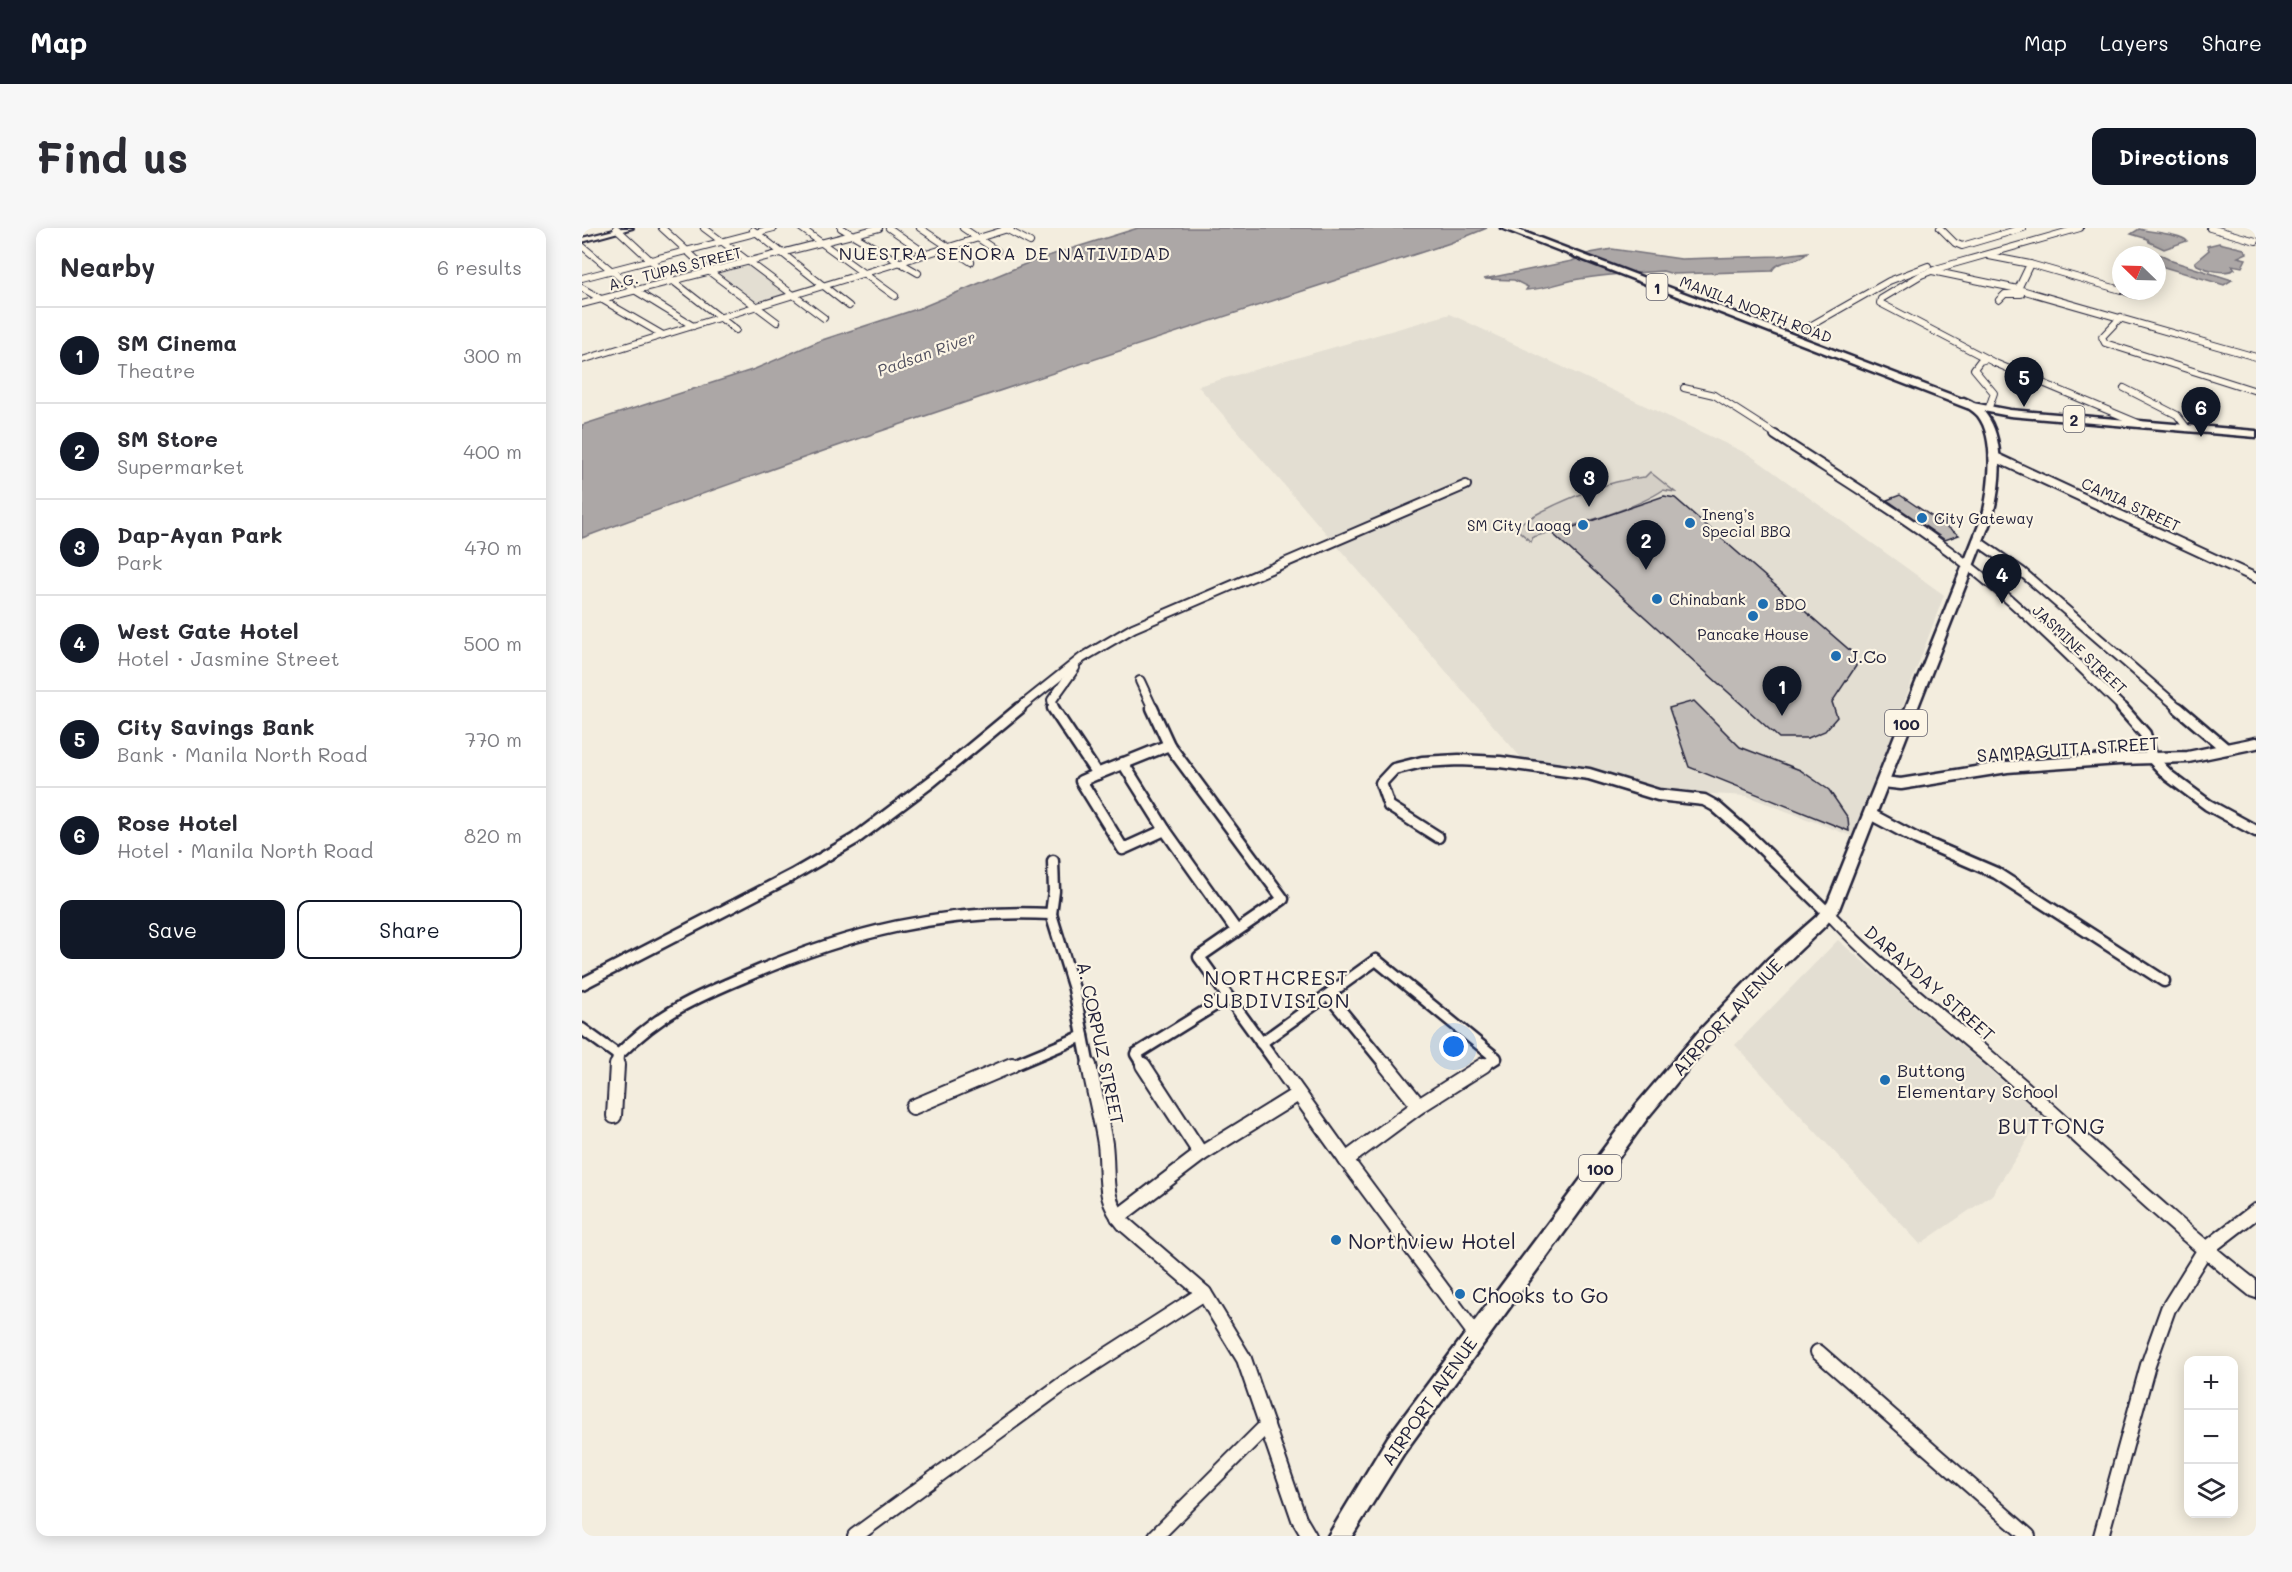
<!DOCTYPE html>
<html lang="en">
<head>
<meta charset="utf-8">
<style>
  :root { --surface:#fff; --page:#f7f7f7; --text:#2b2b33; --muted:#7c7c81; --line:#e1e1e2; --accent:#111827 }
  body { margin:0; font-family:Mali,sans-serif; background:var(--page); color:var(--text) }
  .controls { position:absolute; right:18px; bottom:18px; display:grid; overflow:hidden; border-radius:12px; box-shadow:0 3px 15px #0003 }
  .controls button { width:54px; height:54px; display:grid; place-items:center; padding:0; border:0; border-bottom:2px solid var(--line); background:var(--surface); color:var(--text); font:30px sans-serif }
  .compass { position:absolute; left:1530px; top:18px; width:54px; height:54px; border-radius:50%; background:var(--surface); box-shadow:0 3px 15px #0003; rotate:293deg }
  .you { position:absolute; left:872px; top:819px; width:21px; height:21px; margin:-15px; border:4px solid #fff; border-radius:50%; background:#1a73e8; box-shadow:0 0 0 9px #1a73e833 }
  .badge { display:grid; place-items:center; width:39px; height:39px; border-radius:50%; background:var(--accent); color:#fff; font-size:20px; font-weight:700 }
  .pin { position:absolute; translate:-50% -50px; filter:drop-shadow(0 2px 3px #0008) }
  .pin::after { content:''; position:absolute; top:32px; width:21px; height:18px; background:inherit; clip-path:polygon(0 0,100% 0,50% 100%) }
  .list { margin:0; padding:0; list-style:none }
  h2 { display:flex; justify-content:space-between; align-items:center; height:78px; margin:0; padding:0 24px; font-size:26px }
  h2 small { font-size:20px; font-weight:400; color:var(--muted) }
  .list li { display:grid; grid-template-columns:39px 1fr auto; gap:18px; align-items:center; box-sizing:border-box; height:96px; padding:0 24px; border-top:2px solid var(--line) }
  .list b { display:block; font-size:22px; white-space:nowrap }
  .list p { margin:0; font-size:20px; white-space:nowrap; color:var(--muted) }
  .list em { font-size:20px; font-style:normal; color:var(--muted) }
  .actions { display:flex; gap:12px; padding:18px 24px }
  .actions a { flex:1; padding:14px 0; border:2px solid var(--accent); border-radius:12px; text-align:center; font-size:21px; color:var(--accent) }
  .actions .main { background:var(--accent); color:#fff }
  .icon { flex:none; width:33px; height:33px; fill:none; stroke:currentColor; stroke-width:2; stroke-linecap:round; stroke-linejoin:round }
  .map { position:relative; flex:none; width:1674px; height:1308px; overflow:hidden; border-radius:12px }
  header { display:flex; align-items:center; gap:36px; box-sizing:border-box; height:84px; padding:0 30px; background:var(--accent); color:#fff }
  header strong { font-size:28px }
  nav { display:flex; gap:33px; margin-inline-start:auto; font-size:21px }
  .intro { display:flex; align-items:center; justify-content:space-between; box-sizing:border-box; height:144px; padding:0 36px }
  h1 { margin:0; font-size:42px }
  .button { padding:15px 27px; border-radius:12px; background:var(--accent); color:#fff; font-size:21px; font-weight:700 }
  main { display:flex; gap:36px; padding:0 36px }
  aside { flex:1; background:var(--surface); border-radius:12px; box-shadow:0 3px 15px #0003 }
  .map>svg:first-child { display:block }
  .built { fill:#e3ded2 }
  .green { fill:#d4cfc6; stroke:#7b7880; stroke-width:1.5 }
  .water { fill:#aca7a6; stroke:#75727b; stroke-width:1.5 }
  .building { fill:#bfbab6; stroke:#22223b; stroke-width:1.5 }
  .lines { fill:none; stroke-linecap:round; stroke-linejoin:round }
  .minor-far3-casing { stroke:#22223b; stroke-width:8 }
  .minor-far2-casing { stroke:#22223b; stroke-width:12 }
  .minor-far1-casing { stroke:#22223b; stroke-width:15 }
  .minor-casing { stroke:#22223b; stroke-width:18 }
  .tertiary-casing { stroke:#22223b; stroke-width:4 }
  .secondary-casing { stroke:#22223b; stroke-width:4 }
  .primary-casing { stroke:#22223b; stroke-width:5 }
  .trunk-casing { stroke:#22223b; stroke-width:5 }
  .minor-far3 { stroke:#fcf5e5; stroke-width:6 }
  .minor-far2 { stroke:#fcf5e5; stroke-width:8 }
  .minor-far1 { stroke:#fcf5e5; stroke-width:10 }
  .minor { stroke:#fcf5e5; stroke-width:14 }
  .tertiary { fill:#fcf5e5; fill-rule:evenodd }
  .secondary { fill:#fcf5e5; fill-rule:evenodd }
  .primary { fill:#fcf5e5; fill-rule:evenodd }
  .trunk { fill:#fcf5e5; fill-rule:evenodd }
  .poi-dot { fill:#1f6fb2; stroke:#fcf5e5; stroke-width:2 }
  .labels { text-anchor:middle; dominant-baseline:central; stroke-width:4.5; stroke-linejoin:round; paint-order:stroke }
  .far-street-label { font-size:15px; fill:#22223b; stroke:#fcf5e5 }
  .far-poi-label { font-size:15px; fill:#22223b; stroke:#fcf5e5; text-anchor:start }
  .shield { fill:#fcf5e5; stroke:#63616e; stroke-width:1.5 }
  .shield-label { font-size:16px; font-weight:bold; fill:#22223b }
  .far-water-label { font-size:16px; font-style:italic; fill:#525160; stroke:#fcf5e5 }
  .far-quarter-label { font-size:18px; letter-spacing:1.5px; fill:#22223b; stroke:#fcf5e5 }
  .poi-label { font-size:18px; fill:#22223b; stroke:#fcf5e5; text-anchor:start }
  .street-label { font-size:18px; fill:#22223b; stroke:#fcf5e5 }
  .neighbourhood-label { font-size:20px; letter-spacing:1.5px; fill:#22223b; stroke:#fcf5e5 }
  .quarter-label { font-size:21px; letter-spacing:1.5px; fill:#22223b; stroke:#fcf5e5 }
  .near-poi-label { font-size:21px; fill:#22223b; stroke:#fcf5e5; text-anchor:start }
</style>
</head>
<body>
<header>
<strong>Map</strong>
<nav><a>Map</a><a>Layers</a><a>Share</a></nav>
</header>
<div class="intro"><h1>Find us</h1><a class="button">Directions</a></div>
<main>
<aside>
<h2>Nearby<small>6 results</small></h2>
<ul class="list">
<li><span class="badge">1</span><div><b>SM Cinema</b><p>Theatre</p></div><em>300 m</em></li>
<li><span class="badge">2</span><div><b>SM Store</b><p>Supermarket</p></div><em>400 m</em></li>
<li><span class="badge">3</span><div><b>Dap-Ayan Park</b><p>Park</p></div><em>470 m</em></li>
<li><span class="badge">4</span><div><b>West Gate Hotel</b><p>Hotel · Jasmine Street</p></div><em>500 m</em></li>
<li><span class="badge">5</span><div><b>City Savings Bank</b><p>Bank · Manila North Road</p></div><em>770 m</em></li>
<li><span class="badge">6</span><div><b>Rose Hotel</b><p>Hotel · Manila North Road</p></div><em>820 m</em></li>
</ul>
<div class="actions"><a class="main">Save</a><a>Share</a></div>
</aside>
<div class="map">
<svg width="1674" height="1308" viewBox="0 0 1674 1308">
  <rect width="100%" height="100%" fill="#f3edde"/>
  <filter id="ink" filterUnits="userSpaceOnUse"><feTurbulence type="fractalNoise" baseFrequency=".0167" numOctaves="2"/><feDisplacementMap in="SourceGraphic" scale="12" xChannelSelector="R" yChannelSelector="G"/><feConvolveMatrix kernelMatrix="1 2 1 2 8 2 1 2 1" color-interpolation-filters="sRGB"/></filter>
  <g filter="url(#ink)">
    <g class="built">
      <polygon points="167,36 204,67 176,76 132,45"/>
      <polygon points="868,86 1168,227 1362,367 1272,609 1165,568 1093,564 1004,540 942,533 616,158"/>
      <polygon points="1256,712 1461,888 1410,967 1338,1016 1153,817"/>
    </g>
    <path class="green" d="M1068,244l25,20 -12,-2c-29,20 -95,37 -130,47l-2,5 -22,-20 10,2c34,-20 87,-44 126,-47z"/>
    <g class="water">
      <path d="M556,0h349l-37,15c-291,95 -582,188 -868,295v-113l173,-56 64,-28 101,-33 115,-48z"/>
      <path d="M1557,1c11,3 42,5 48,12l-23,8 -15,-7 -1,-3 -17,-5z"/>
      <path d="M1637,15l25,6 3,4 -9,4 8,2 -4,8 -10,-2 3,4c-10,6 -28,1 -38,-4l-2,-3 14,-12 -2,-4z"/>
      <path d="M1030,21l69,10 96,-3 31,-4c-9,12 -30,6 -36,19l-99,3 -10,-3c-26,2 -51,3 -77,7 -21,2 -36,11 -60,12l2,-3 -14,-7 -30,-1 88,-18 18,-8z"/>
      <path d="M1564,25c9,0 19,1 26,8l60,19 -8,5 -67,-20v-10h-16z"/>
    </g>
    <g class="building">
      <polygon points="1318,267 1377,307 1363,312 1305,272"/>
      <polygon points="1082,268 1093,270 1272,426 1274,438 1250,474 1255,489 1243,503 1226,510 1197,510 971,306"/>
      <polygon points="1112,473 1158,519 1218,542 1247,562 1266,590 1267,603 1107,539 1087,480"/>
    </g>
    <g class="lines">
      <g class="minor-far3-casing">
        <g id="minor-far3">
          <polyline points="34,0 91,53 154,102"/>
          <polyline points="80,0 128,44 195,94"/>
          <polyline points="122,0 242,90"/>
          <polyline points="219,0 313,68"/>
          <polyline points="259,0 336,45"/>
          <polyline points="307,0 343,25"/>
          <polyline points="338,0 389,34"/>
          <polyline points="381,0 415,23"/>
          <polyline points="422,0 448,14"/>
          <polyline points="1358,0 1373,15 1380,18 1441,0"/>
          <polyline points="1498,0 1357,40 1339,47 1299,71 1298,75 1413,135 1561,197"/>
          <polyline points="1628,0 1674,13"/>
          <polyline points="171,2 267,78"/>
          <polyline points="0,18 54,63 111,98"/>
          <polyline points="1407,28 1448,36 1436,61 1674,129"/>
          <polyline points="1448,36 1539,62"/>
          <polyline points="1350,43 1436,61"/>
          <polyline points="0,50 192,0"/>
          <polyline points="0,60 81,107"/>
          <polyline points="1542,63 1554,67"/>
          <polyline points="1417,72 1423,66 1439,66"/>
          <polyline points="0,76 297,0"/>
          <polyline points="1539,89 1520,109 1523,115 1674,163"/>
          <polyline points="1228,98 1307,53 1346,38"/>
          <polyline points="1405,131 1398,133 1392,141 1412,165 1407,179"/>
          <polyline points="0,132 429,0"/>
          <polyline points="1102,160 1132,167 1196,208"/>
          <polyline points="1542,160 1595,187 1605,200"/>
        </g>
      </g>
      <g class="minor-far2-casing">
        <g id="minor-far2">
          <path d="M1193,207c64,42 130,81 190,128 57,44 107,96 159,146"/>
          <polyline points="1411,228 1674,350"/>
          <polyline points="1395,313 1440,344 1598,481"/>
          <polyline points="558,453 571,481"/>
          <polyline points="436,481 500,430 551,400 884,257"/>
          <polyline points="472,481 470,472 493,440"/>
        </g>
      </g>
      <g class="minor-far1-casing">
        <g id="minor-far1">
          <polyline points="471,480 515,546 499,553 541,621 583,602"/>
          <polyline points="570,480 587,517 701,671 617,729 697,839"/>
          <polyline points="1540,480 1563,506 1570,530 1587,548 1626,577 1674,603"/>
          <polyline points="1596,480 1644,521"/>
          <polyline points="541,535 583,602 654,702"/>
          <polyline points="515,546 587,517"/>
          <polyline points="1301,554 1319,556 1425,539 1537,531 1606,529 1674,515"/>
          <polyline points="1288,586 1335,611 1414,645 1582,753"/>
          <polyline points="856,609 807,578 799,555 812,541 840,534 877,532 918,534 1007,546 1076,567 1122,572 1133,578 1164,605 1246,685"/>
          <polyline points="469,686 472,663 471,633"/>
          <polyline points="0,756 211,647 273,611 350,553 438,480"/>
          <polyline points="747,768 805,839"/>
          <polyline points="0,801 36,827"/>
          <polyline points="679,815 794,732 914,830 900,839"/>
          <path d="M35,839l1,-12c43,-43 76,-57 131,-80 98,-42 195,-67 302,-61l23,75 15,78"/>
          <polyline points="427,839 501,808"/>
          <polyline points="562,839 554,826 646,769"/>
        </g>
      </g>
      <g class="minor-casing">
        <g id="minor">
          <path d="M507,837c5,27 12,53 16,79 4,33 -4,53 19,80l80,69 40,66 55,160 10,17"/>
          <polyline points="561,837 619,926 716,866"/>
          <polyline points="696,837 764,932"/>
          <polyline points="804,837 837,878"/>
          <polyline points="331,879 430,837"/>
          <polyline points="32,888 35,837"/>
          <polyline points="536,989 619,926"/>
          <polyline points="894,1107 764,932 837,878 902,837"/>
          <polyline points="1236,1124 1446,1308"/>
          <polyline points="273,1308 485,1153 622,1065"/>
          <polyline points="574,1308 685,1197"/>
          <polyline points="1519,1308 1566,1137 1586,1081 1622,1023 1674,983"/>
        </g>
      </g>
      <g class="tertiary-casing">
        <path id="tertiary" d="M1246,680l4,2c55,57 117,104 177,156 83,71 161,147 247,214v18l-6,-2c-87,-69 -166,-147 -250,-221 -60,-52 -122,-100 -176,-159l-2,-3 2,-3z"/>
      </g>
      <g class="secondary-casing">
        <polygon id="secondary" points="40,0 51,0 0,14 0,10"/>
      </g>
      <g class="primary-casing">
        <path id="primary" d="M1382,170c45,17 38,80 29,117l-154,394 -13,16 -46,44 -68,71 -63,76 -245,337 -52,83h-24l60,-99 249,-333 63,-74 68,-71 48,-42 12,-15 155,-387c6,-26 13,-76 -5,-99 -5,-6 -13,-9 -19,-15z"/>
      </g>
      <g class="trunk-casing">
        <polygon id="trunk" points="919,0 931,0 1391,175 1428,182 1674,203 1674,209 1428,188 1385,180"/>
      </g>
      <use href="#minor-far3" class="minor-far3"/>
      <use href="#minor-far2" class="minor-far2"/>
      <use href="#minor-far1" class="minor-far1"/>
      <use href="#minor" class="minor"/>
      <use href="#tertiary" class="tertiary"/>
      <use href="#secondary" class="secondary"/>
      <use href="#primary" class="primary"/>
      <use href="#trunk" class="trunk"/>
    </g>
  </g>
  <g class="poi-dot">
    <circle cx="1340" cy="290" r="6"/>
    <circle cx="1108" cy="295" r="6"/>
    <circle cx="1001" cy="297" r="6"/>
    <circle cx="1075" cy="371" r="6"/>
    <circle cx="1181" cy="376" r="6"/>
    <circle cx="1171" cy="388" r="6"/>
    <circle cx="1254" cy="428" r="6"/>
    <circle cx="1303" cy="852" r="6"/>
    <circle cx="754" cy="1012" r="6"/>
    <circle cx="878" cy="1066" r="6"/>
  </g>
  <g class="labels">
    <g class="far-street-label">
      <text transform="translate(93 40) rotate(-14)">A.G. TUPAS STREET</text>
      <text transform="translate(1174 81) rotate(21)">MANILA NORTH ROAD</text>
      <text transform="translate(1549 276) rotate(25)">CAMIA STREET</text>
      <text transform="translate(1498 421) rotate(43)">JASMINE STREET</text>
    </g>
    <g class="far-poi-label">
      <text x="1120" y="286">Ineng’s<tspan x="1120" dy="17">Special BBQ</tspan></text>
      <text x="1352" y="290">City Gateway</text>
      <text x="989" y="297" text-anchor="end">SM City Laoag</text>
      <text x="1087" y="371">Chinabank</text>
      <text x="1193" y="376">BDO</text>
      <text x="1171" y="406" text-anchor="middle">Pancake House</text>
    </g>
    <g class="shield">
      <rect x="1064.5" y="46" width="21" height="26" rx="4.5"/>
      <rect x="1481.5" y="178" width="21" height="26" rx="4.5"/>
      <rect x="1303" y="482" width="42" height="26" rx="4.5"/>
      <rect x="997" y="927" width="42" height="26" rx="4.5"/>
    </g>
    <g class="shield-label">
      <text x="1075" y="59">1</text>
      <text x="1492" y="191">2</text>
      <text x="1324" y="495">100</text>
      <text x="1018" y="940">100</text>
    </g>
    <g class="far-water-label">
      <text transform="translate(344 125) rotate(-20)">Padsan River</text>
    </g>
    <g class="far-quarter-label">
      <text x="423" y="25">NUESTRA SEÑORA DE NATIVIDAD</text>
    </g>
    <g class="poi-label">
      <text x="1266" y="428">J.Co</text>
      <text x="1315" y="842">Buttong<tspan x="1315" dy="21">Elementary School</tspan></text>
    </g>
    <g class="street-label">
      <text transform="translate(1486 521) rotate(-4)">SAMPAGUITA STREET</text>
      <text transform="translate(1348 755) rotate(41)">DARAYDAY STREET</text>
      <text transform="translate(1145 789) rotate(-47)">AIRPORT AVENUE</text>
      <text transform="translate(519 815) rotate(78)">A. CORPUZ STREET</text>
      <text transform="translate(847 1173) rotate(-55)">AIRPORT AVENUE</text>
    </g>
    <g class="neighbourhood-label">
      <text x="695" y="749">NORTHCREST<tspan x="695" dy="23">SUBDIVISION</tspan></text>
    </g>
    <g class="quarter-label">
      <text x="1470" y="897">BUTTONG</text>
    </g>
    <g class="near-poi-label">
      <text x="766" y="1012">Northview Hotel</text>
      <text x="890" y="1066">Chooks to Go</text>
    </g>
  </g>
</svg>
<div class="controls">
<button>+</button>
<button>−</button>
<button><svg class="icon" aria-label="layers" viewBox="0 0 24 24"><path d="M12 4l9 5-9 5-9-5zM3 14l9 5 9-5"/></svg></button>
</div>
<svg class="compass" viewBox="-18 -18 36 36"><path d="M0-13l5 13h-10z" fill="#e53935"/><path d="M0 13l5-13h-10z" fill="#7c7c81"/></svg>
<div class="you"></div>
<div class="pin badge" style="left:1200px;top:488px">1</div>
<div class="pin badge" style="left:1064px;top:342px">2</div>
<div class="pin badge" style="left:1007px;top:279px">3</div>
<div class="pin badge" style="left:1420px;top:376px">4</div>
<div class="pin badge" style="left:1442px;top:179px">5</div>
<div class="pin badge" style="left:1619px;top:209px">6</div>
</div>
</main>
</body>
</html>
